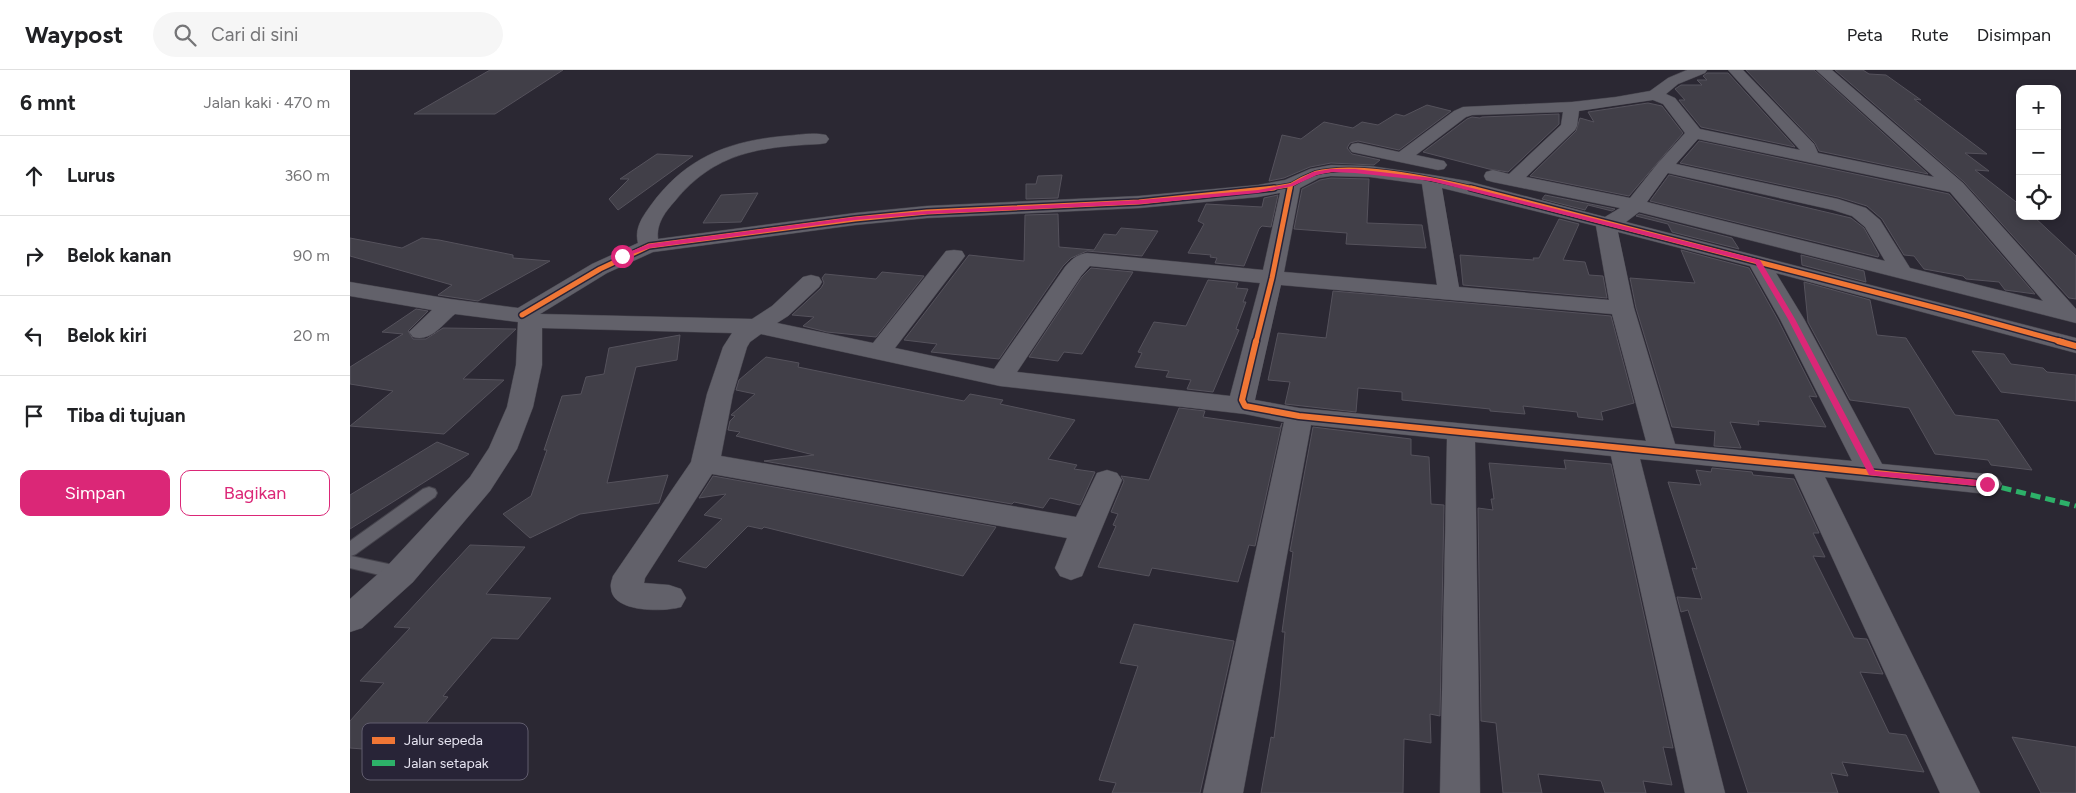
<!DOCTYPE html>
<html lang="id">
<head>
<meta charset="utf-8">
<style>
  :root { --surface:#fff; --page:#f6f6f6; --text:#202124; --muted:#757577; --line:#e0e0e0; --accent:#db2777 }
  body { margin:0; font-family:Figtree,sans-serif; background:var(--page); color:var(--text) }
  .controls { position:absolute; right:15px; top:15px; display:grid; overflow:hidden; border-radius:10px; box-shadow:0 2px 8px #0003 }
  .controls button { width:45px; height:45px; display:grid; place-items:center; padding:0; border:0; border-bottom:1px solid var(--line); background:var(--surface); color:var(--text); font:25px sans-serif }
  .stop { position:absolute; width:15px; height:15px; margin:-11px; border:4px solid #db2777; border-radius:50%; background:#fff }
  .stop.end { background:#db2777; border-color:#fff; box-shadow:0 1px 5px #0008 }
  .list { margin:0; padding:0; list-style:none }
  h2 { display:flex; justify-content:space-between; align-items:center; height:65px; margin:0; padding:0 20px; font-size:21px }
  h2 small { font-size:16px; font-weight:400; color:var(--muted) }
  .list li { display:grid; grid-template-columns:32px 1fr auto; gap:15px; align-items:center; box-sizing:border-box; height:80px; padding:0 20px; border-top:1px solid var(--line) }
  .list b { display:block; font-size:19px; white-space:nowrap }
  .list em { font-size:16px; font-style:normal; color:var(--muted) }
  .actions { display:flex; gap:10px; padding:15px 20px }
  .actions a { flex:1; padding:11px 0; border:1px solid var(--accent); border-radius:10px; text-align:center; font-size:18px; color:var(--accent) }
  .actions .main { background:var(--accent); color:#fff }
  .icon { flex:none; width:28px; height:28px; fill:none; stroke:currentColor; stroke-width:2; stroke-linecap:round; stroke-linejoin:round }
  .map { position:relative; flex:none; width:1726px; height:723px; overflow:hidden }
  header { display:flex; align-items:center; gap:30px; box-sizing:border-box; height:70px; padding:0 25px; background:var(--surface); border-bottom:1px solid var(--line) }
  header strong { font-size:24px }
  nav { display:flex; gap:28px; margin-inline-start:auto; font-size:18px }
  .search { width:350px; height:45px; background:var(--page); display:flex; align-items:center; gap:12px; box-sizing:border-box; padding:0 18px; border-radius:28px; color:var(--muted); font-size:19px }
  main { display:flex }
  aside { flex:1; background:var(--surface) }
  .map>svg:first-child { display:block }
  .building { fill:#413f48; stroke:#55525c }
  .lines { fill:none; stroke-linecap:round; stroke-linejoin:round }
  .lane-casing { stroke:#46444d; stroke-width:2 }
  .street-casing { stroke:#46444d; stroke-width:1 }
  .lane { fill:#62616a; fill-rule:evenodd }
  .street { fill:#62616a; fill-rule:evenodd }
  .quiet { stroke:#2db169; stroke-width:5; stroke-dasharray:10 5; stroke-linecap:butt }
  .cycleway-far2-casing { stroke:#282437; stroke-width:5.5 }
  .cycleway-far1-casing { stroke:#282437; stroke-width:8 }
  .cycleway-casing { stroke:#282437; stroke-width:9 }
  .cycleway-far2 { stroke:#f07635; stroke-width:4 }
  .cycleway-far1 { stroke:#f07635; stroke-width:5 }
  .cycleway { stroke:#f07635; stroke-width:6 }
  .route { fill:#db2777 }
  .key { fill:#282437; stroke:#615d6e; stroke-width:1 }
  .key-label { font-size:14px; fill:#e5e3f0 }
</style>
</head>
<body>
<header>
<strong>Waypost</strong>
<div class="search"><svg class="icon" aria-label="search" viewBox="0 0 24 24"><circle cx="10" cy="10" r="6"/><path d="M15 15l6 6"/></svg>Cari di sini</div>
<nav><a>Peta</a><a>Rute</a><a>Disimpan</a></nav>
</header>
<main>
<aside>
<h2>6 mnt<small>Jalan kaki · 470 m</small></h2>
<ul class="list">
<li><svg class="icon" aria-label="ahead" viewBox="0 0 24 24"><path d="M12 20V5M6 11l6-6 6 6"/></svg><div><b>Lurus</b></div><em>360 m</em></li>
<li><svg class="icon" aria-label="right" viewBox="0 0 24 24"><path d="M7 20v-9h11M14 6l5 5-5 5"/></svg><div><b>Belok kanan</b></div><em>90 m</em></li>
<li><svg class="icon" aria-label="left" viewBox="0 0 24 24"><path d="M17 20v-9H6M10 6l-5 5 5 5"/></svg><div><b>Belok kiri</b></div><em>20 m</em></li>
<li><svg class="icon" aria-label="arrive" viewBox="0 0 24 24"><path d="M6 21V4h12l-3 4 3 4H6"/></svg><div><b>Tiba di tujuan</b></div></li>
</ul>
<div class="actions"><a class="main">Simpan</a><a>Bagikan</a></div>
</aside>
<div class="map">
<svg width="1726" height="723" viewBox="0 0 1726 723">
  <rect width="100%" height="100%" fill="#2b2833"/>
  <g class="building">
    <polygon points="140,0 213,0 145,44 64,44"/>
    <polygon points="1396,0 1464,0 1578,104 1469,81 1465,73"/>
    <polygon points="1485,0 1513,0 1519,4 1536,5 1571,30 1564,29 1637,84 1615,83 1639,101 1625,100 1670,135 1670,146 1683,146 1726,186 1726,229 1719,228 1614,112"/>
    <polygon points="1357,3 1378,3 1445,77 1351,57 1329,30 1335,30 1325,19 1331,15 1352,15 1347,10 1357,10 1353,6"/>
    <polygon points="1298,33 1312,36 1333,63 1279,126 1180,106 1226,61 1230,48 1244,52 1238,42"/>
    <polygon points="1077,35 1101,41 1049,80 1008,71 1000,73 997,78 1002,84 1030,90 1024,95 981,93 960,97 934,108 919,111 932,65 951,69 974,52 1003,58 1012,52 1028,55 1046,44 1054,46"/>
    <polygon points="1209,44 1209,54 1158,102 1139,99 1073,82 1117,49 1122,47 1130,48 1132,47"/>
    <polygon points="1349,71 1599,124 1685,224 1655,220 1649,212 1616,209 1613,206 1574,199 1564,186 1554,185 1532,149 1517,136 1488,127 1330,93"/>
    <polygon points="307,84 343,86 268,140 259,129 279,109 270,109"/>
    <polygon points="712,105 708,128 676,129 676,114 686,114 688,106"/>
    <polygon points="1319,105 1501,148 1514,158 1529,185 1528,187 1300,131"/>
    <polygon points="981,108 1019,109 1017,153 1072,155 1076,178 996,174 997,163 944,159 952,119 970,110"/>
    <polygon points="408,123 391,152 353,153 371,125"/>
    <polygon points="928,125 921,157 912,156 909,159 894,196 865,193 867,188 860,187 861,185 838,183 854,154 848,151 856,134 912,137 914,128"/>
    <polygon points="1195,125 1265,139 1262,141 1238,135 1235,140 1192,129"/>
    <polygon points="708,144 709,177 744,180 754,164 766,165 771,158 808,161 792,186 737,181 721,188 713,196 649,289 581,282 587,274 554,270 619,185 674,191 675,145"/>
    <polygon points="1289,144 1382,168 1389,179 1322,162 1318,154 1286,146"/>
    <polygon points="1209,149 1229,154 1213,190 1235,192 1239,205 1253,206 1257,228 1113,215 1110,185 1184,190 1183,188 1189,188"/>
    <polygon points="0,168 52,178 72,168 89,170 163,185 163,188 200,191 128,231 88,225 102,215 0,186"/>
    <polygon points="1331,180 1399,198 1428,250 1467,327 1459,326 1476,357 1408,351 1409,355 1380,352 1391,378 1364,376 1365,361 1322,357 1286,238 1280,208 1345,213"/>
    <polygon points="1451,185 1514,201 1516,212 1452,195"/>
    <polygon points="741,198 783,202 732,284 714,282 708,291 679,287 732,207"/>
    <polygon points="532,202 574,206 526,267 477,262 453,256 464,247 442,245 471,218 474,213 472,208 475,204 526,209"/>
    <polygon points="858,210 888,213 886,218 898,219 893,232 896,232 886,259 889,260 863,322 837,319 841,310 816,307 819,301 785,297 792,283 788,282 804,252 836,256"/>
    <polygon points="1454,212 1520,230 1527,265 1556,268 1605,345 1648,350 1682,400 1641,395 1638,390 1585,384 1559,338 1500,330 1458,252"/>
    <polygon points="983,221 1261,246 1284,333 1251,342 1253,350 1228,347 1227,342 1173,336 1175,344 1140,341 1140,339 1052,330 1052,322 1008,318 1006,342 935,334 940,312 918,310 928,263 976,268"/>
    <polygon points="66,239 78,241 58,261 63,269 76,269 93,258 166,259 113,309 154,310 94,364 0,356 43,321 0,314 0,297 53,264 32,262"/>
    <polygon points="330,265 327,290 286,297 257,413 318,405 309,433 230,444 180,468 153,444 181,426 197,380 194,380 212,326 231,324 236,307 254,304 259,278"/>
    <polygon points="1622,281 1654,284 1661,294 1693,298 1697,302 1726,305 1726,331 1651,322"/>
    <polygon points="416,287 449,293 448,297 614,331 620,324 653,330 650,334 725,350 698,389 727,395 724,399 745,402 730,435 700,428 693,438 664,432 662,434 414,391 464,385 386,366 390,362 378,360 380,351 385,346 381,345 405,324 386,320 389,310"/>
    <polygon points="829,338 855,341 853,347 930,358 932,353 905,476 899,475 888,512 802,498 799,506 748,497 766,456 763,455 768,444 761,442 774,411 771,406 799,410"/>
    <polygon points="963,357 1061,369 1061,385 1079,387 1081,434 1094,435 1090,646 1080,644 1081,673 1054,669 1053,723 911,723 921,667 924,668 930,620 935,562 932,562 943,482 940,481"/>
    <polygon points="87,372 119,384 0,459 0,425"/>
    <polygon points="1214,390 1261,394 1323,678 1313,677 1322,715 1293,711 1296,723 1255,723 1251,711 1188,704 1192,723 1153,723 1146,653 1131,651 1128,438 1143,440 1141,429 1144,429 1139,393 1216,399"/>
    <polygon points="1362,398 1402,402 1403,405 1444,409 1469,463 1463,463 1475,487 1463,486 1504,568 1517,569 1533,604 1510,602 1539,663 1556,665 1574,702 1492,692 1498,706 1481,703 1488,723 1398,723 1338,540 1331,542 1327,527 1352,529 1342,498 1347,499 1318,412 1351,415 1346,400 1361,402"/>
    <polygon points="363,406 646,457 613,506 414,457 412,459 398,456 356,498 328,491 372,449 354,445 376,424 349,428"/>
    <polygon points="120,475 175,477 136,524 201,528 168,569 142,568 93,626 98,627 52,682 0,678 0,651 34,613 10,611 60,558 44,557"/>
    <polygon points="784,554 884,571 850,723 762,723 766,713 749,710 788,596 770,593"/>
    <polygon points="1662,667 1726,677 1726,723 1691,723"/>
  </g>
  <g class="lines">
    <g class="lane-casing">
      <polygon id="lane" points="79,417 85,419 87,423 85,427 6,484 1,486 57,498 60,503 57,508 51,510 0,498 0,471 73,419"/>
    </g>
    <g class="street-casing">
      <path id="street" d="M1337,0h20l-2,3 -27,11 -12,10 9,4 25,31 100,21 -72,-80h15l71,74 4,9 116,24 -118,-107h16l131,113 113,126v14l-437,-111 -13,10 450,116v15l-300,-80 28,46 78,145 105,10 10,3 5,7 -5,7 -10,3 -162,-17 155,316h-40l-146,-319 -154,-15 85,334h-40l-74,-337 -136,-14 5,351h-40l7,-354 -136,-14 -68,368h-40l81,-371 -39,-8 -245,-28 -239,-52 -11,8 -3,5 -14,47 -12,62 355,61 21,-44 10,-3 10,3 5,7 -40,96 -11,4 -11,-4 -5,-8 12,-30 -355,-64 -67,104 -1,5 25,2 12,4 5,9 -5,9c-17,5 -69,6 -70,-19 -1,-4 1,-8 2,-12l78,-114 16,-68 16,-47 9,-14 -190,-5v37l-9,42 -16,42 -27,42 -77,91 -51,46 -12,4v-33l39,-35 81,-87 19,-29 18,-41 9,-42 2,-43 -63,-8c-13,11 -24,28 -42,23l-4,-5 23,-22 -82,-14v-14l100,17 68,9 74,-44 46,-21c-4,-15 5,-27 13,-38 34,-47 77,-64 133,-69 13,-1 29,-4 42,-1l3,4 -3,4 -6,1c-60,3 -105,8 -145,57 -10,11 -19,23 -17,38l197,-26 72,-7 212,-10 119,-11 27,-5 25,-11 21,-4 39,1 62,9 35,6 138,36 15,-9 -127,-26 -7,-2 -2,-4 2,-4 7,-2 16,4 52,-49 2,-13 -91,3 -6,2 -50,38 28,6 3,4 -3,4 -6,1 -86,-18 -3,-4 3,-4 6,-1 41,9 55,-41 9,-4 109,-5 44,-5 34,-6 18,-13zM1303,30l10,4 22,29 -27,30 -28,35 -104,-21 49,-47 2,-4 2,-15zM1348,69l252,53 93,109 -133,-33 -30,-48 -14,-12 -28,-9 -162,-35zM1318,103l165,37 19,6 13,11 20,34 -238,-59zM981,106l39,1 52,7 15,101 -153,-13 16,-84 19,-10zM1092,118l154,38 13,74 -150,-13zM930,123l-17,77 -176,-17c-11,2 -15,6 -22,14l-71,102 -99,-21 70,-92 -3,-5 -8,-1 -8,1 -73,92 -96,-20 11,-7 31,-29 3,-5 -3,-5 -8,-2 -8,2 -31,29 -20,13 -212,-5 67,-41 46,-21 202,-27 72,-7 212,-10 119,-11zM1268,162l132,34 30,53 72,142 -177,-17 -41,-136zM740,196l170,17 -30,113 -213,-24 64,-96zM931,215l331,29 34,127 -347,-33 -44,-8z"/>
    </g>
    <use href="#lane" class="lane"/>
    <use href="#street" class="street"/>
    <polyline class="quiet" points="1637,414 1726,436"/>
    <g class="cycleway-far2-casing">
      <g id="cycleway-far2">
        <polyline points="917,119 941,115"/>
        <path d="M940,119l1,-4c8,-5 16,-9 24,-12 42,-11 120,6 161,16"/>
      </g>
    </g>
    <g class="cycleway-far1-casing">
      <g id="cycleway-far1">
        <polyline points="1121,118 1614,245 1713,272"/>
        <polyline points="172,245 250,199 299,176 505,149 577,142 789,132 924,118"/>
        <polyline points="906,272 922,208 940,118"/>
      </g>
    </g>
    <g class="cycleway-casing">
      <g id="cycleway">
        <polyline points="906,271 892,330 895,336 949,346 1637,414"/>
        <polyline points="1708,271 1726,276"/>
      </g>
    </g>
    <use href="#cycleway-far2" class="cycleway-far2"/>
    <use href="#cycleway-far1" class="cycleway-far1"/>
    <use href="#cycleway" class="cycleway"/>
  </g>
  <polygon class="route" points="981,99 1005,99 1082,108 1410,190 1445,249 1525,401 1637,411 1641,414 1637,417 1519,405 1438,249 1405,193 1081,111 1005,103 981,102 967,105 943,116 908,123 790,134 577,144 505,150 300,178 274,187 269,186 299,174 505,147 577,141 790,130 908,120 940,114 963,102"/>
  <rect x="12" y="653" width="166" height="57" rx="8" class="key"/>
  <rect x="22" y="667" width="23" height="7" fill="#f07635"/>
  <rect x="22" y="690" width="23" height="6" fill="#2db169"/>
  <g class="key-label">
    <text x="54" y="675">Jalur sepeda</text>
    <text x="54" y="698">Jalan setapak</text>
  </g>
</svg>
<div class="controls">
<button>+</button>
<button>−</button>
<button><svg class="icon" aria-label="locate" viewBox="0 0 24 24"><circle cx="12" cy="12" r="6"/><path d="M12 2v4M12 18v4M2 12h4M18 12h4"/></svg></button>
</div>
<div class="stop" style="left:272px;top:186px"></div>
<div class="stop end" style="left:1637px;top:414px"></div>
</div>
</main>
</body>
</html>
